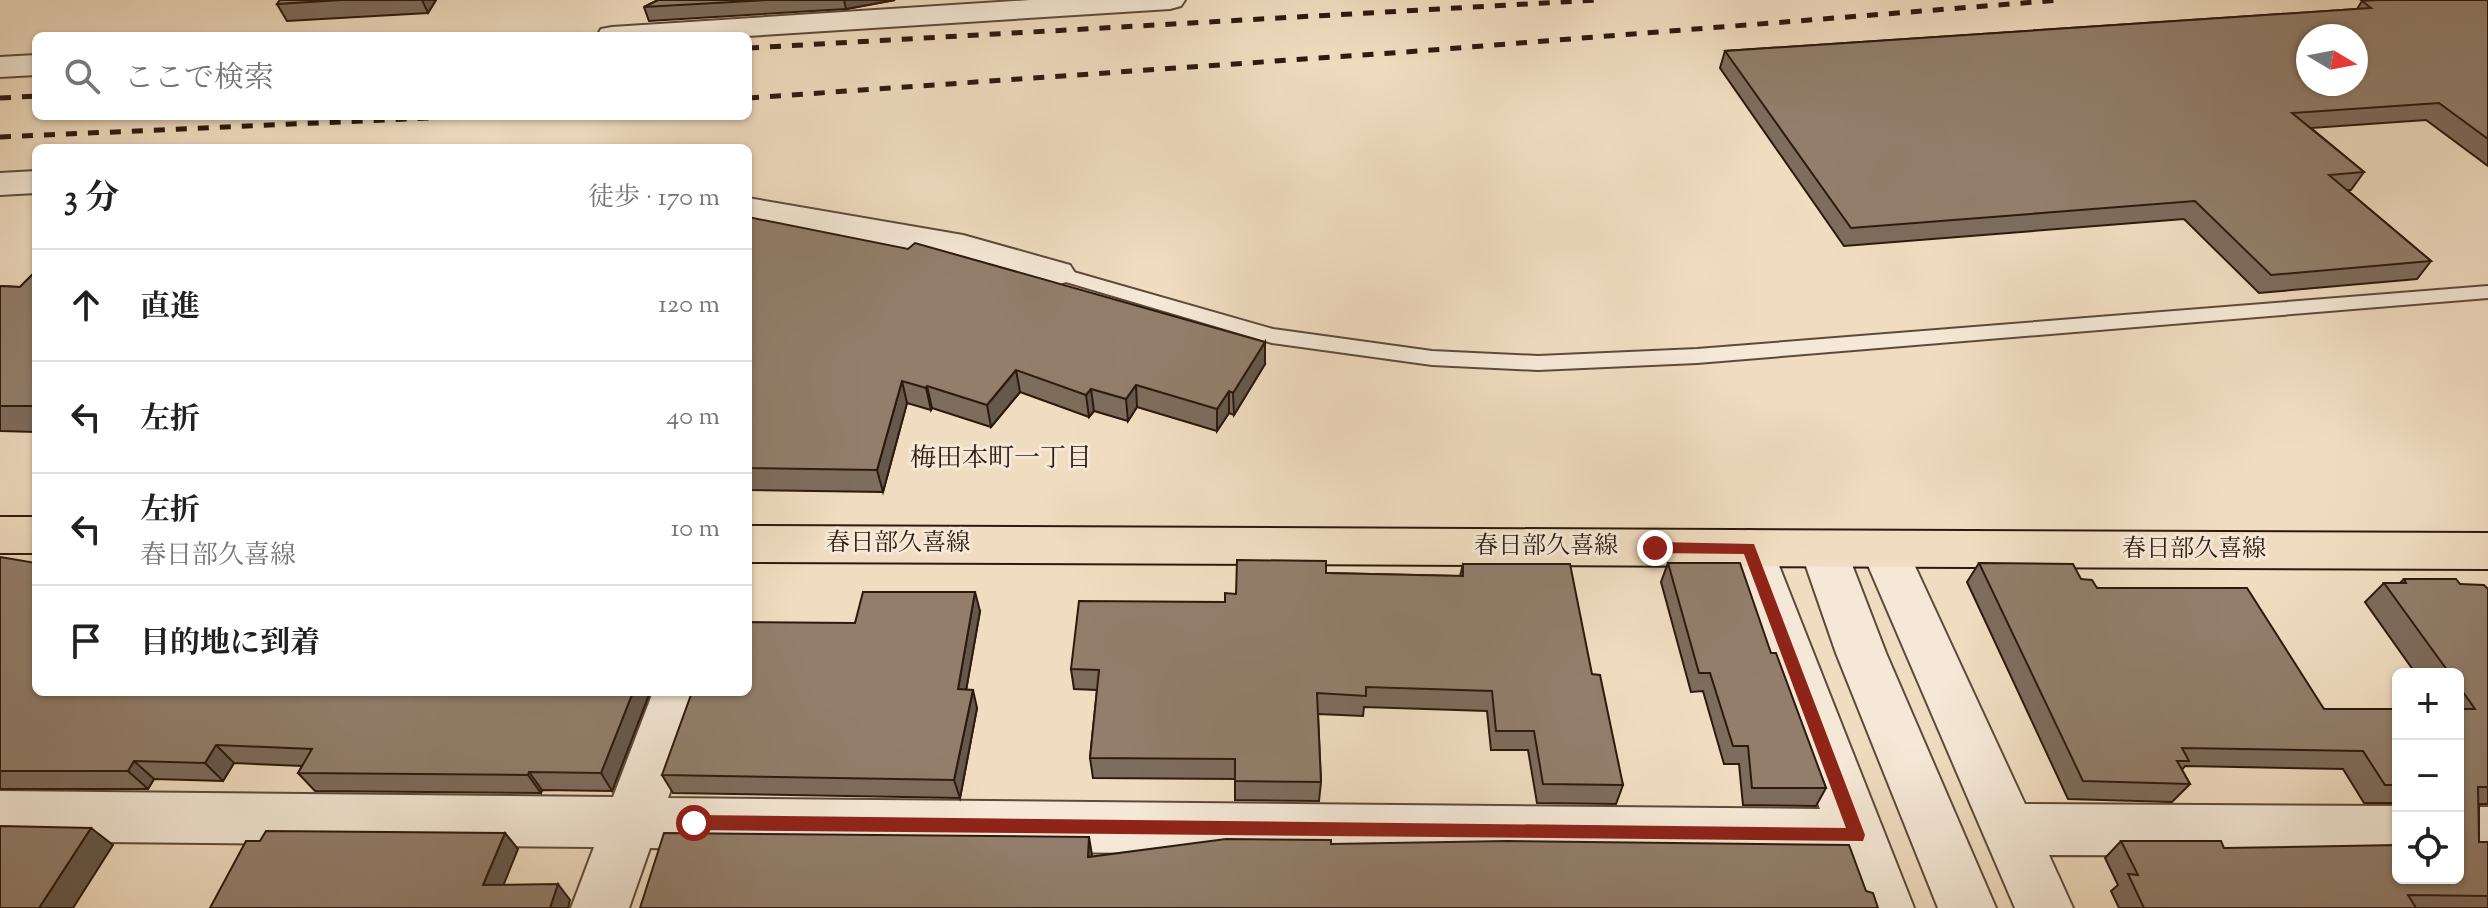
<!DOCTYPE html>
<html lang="ja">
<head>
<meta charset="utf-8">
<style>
  :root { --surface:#fff; --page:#f2f2f2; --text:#202124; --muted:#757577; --line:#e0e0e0 }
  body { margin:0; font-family:"Sorts Mill Goudy","Noto Serif JP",serif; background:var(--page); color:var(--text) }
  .controls { position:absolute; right:24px; bottom:24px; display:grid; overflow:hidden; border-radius:12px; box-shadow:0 2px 6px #0004 }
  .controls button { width:72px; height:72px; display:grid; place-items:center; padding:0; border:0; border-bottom:2px solid var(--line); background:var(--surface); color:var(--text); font:40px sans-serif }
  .compass { position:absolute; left:2296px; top:24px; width:72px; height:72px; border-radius:50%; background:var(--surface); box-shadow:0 2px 6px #0004; rotate:100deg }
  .stop { position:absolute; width:24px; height:24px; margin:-18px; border:6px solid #8f2418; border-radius:50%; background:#fff }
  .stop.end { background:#8f2418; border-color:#fff; box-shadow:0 2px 8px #0008 }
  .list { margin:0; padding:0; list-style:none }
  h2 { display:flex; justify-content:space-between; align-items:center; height:104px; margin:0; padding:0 32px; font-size:34px }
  h2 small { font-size:26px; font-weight:400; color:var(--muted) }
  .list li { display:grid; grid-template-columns:52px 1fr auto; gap:24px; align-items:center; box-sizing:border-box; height:112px; padding:0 32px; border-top:2px solid var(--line) }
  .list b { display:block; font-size:30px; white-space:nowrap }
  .list p { margin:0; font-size:26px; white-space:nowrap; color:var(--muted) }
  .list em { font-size:26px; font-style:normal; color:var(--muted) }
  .icon { flex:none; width:44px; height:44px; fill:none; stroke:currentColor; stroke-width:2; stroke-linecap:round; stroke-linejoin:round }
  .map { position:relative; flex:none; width:2488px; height:908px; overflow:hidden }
  .search { position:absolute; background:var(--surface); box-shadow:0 2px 6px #0004; left:32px; top:32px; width:720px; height:88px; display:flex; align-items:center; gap:20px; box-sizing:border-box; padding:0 28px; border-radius:12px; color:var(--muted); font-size:30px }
  .panel { position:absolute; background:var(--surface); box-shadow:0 2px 6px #0004; left:32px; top:144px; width:720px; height:552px; border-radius:12px }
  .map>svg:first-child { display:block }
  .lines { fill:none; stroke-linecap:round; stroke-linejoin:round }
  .service-casing { stroke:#5e4a3a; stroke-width:4 }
  .minor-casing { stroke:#5e4a3a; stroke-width:4 }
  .tertiary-casing { stroke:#5e4a3a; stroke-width:4 }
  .primary-casing { stroke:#2d190e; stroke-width:4 }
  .service { fill:#f5e8d6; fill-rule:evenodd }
  .minor { fill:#f5e8d6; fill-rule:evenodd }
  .tertiary { fill:#f5e8d6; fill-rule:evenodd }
  .primary { fill:#f0dcc0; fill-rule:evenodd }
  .rail { stroke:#2d190e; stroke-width:5; stroke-dasharray:11 11; stroke-linecap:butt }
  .wall { fill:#7e6c5c; stroke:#2d190e; stroke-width:2 }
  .shaded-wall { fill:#66584b; stroke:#2d190e; stroke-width:2 }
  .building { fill:#927e6b; stroke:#2d190e; stroke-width:2; fill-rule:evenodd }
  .route { fill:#8f2418 }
  .labels { text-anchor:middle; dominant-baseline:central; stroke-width:6; stroke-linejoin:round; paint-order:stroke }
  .street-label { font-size:24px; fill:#2d190e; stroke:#f5e8d6 }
  .neighbourhood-label { font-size:26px; fill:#2d190e; stroke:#f5e8d6 }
</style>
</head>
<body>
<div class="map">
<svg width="2488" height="908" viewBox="0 0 2488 908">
  <rect width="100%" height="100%" fill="#f0dcc0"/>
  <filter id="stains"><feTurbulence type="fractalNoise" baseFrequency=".0025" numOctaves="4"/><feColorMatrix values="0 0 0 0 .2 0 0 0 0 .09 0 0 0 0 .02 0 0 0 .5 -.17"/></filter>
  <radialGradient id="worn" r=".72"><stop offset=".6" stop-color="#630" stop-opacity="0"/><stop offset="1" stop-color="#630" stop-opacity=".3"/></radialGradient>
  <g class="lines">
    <g class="service-casing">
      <polygon id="service" points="1056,267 1273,329 1432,351 1538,356 1697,349 2488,286 2488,298 1697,363 1538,370 1432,365 1272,343 1049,277 1046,273 1049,269"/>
    </g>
    <g class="minor-casing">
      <g id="minor">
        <polygon points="1030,0 1185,0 1181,6 1170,9 748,36 597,36 601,29 612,27"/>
        <polygon points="36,55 36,75 0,77 0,57"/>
        <polygon points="36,171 36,193 0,195 0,173"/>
        <polygon points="748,198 963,235 1070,265 1075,273 1070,281 1056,285 959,258 748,220"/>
        <polygon points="1749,530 1766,535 1772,548 1914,908 1856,908 1839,860 650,848 629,908 571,908 594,847 0,841 0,791 613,797 653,692 705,692 668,798 1820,809 1726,548 1732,535"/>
        <polygon points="1884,531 1901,536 1907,549 2025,804 2398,806 2398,856 2049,855 2073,908 2015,908 1861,549 1867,536"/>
        <rect x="2458" y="807" width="30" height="50"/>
      </g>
    </g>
    <g class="tertiary-casing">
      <polygon id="tertiary" points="1823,531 1840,536 1846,549 1886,653 1996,908 1938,908 1836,653 1800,549 1806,536"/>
    </g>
    <g class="primary-casing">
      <g id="primary">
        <rect x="0" y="517" width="36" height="36"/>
        <polygon points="748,526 2488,533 2488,569 748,562"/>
      </g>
    </g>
    <use href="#service" class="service"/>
    <use href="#minor" class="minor"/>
    <use href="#tertiary" class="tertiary"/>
    <use href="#primary" class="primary"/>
    <g class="rail">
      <polyline points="748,48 1598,0"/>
      <polyline points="0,98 36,96"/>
      <polyline points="748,98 1419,51 2061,0"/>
      <polyline points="0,137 474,116"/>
    </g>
  </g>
  <g class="wall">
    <polygon points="280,0 436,0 428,13 287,21 277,4"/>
    <polygon points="658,0 895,0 846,9 649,21 644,7"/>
    <polygon points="2488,0 2488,166 2426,120 2311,128 2364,172 2351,190 2347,190 2431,261 2417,279 2259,293 2184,219 1844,246 1720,68 1725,51 2357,9 2362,1"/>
    <polygon points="748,217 1265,364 1234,415 1229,413 1217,431 1137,407 1128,421 1094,411 1089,417 1020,392 991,427 932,408 931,410 907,403 883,492 748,490"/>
    <polygon points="36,271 36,432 0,431 0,286 20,287"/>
    <polygon points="0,557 36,692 650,692 612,791 542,790 541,793 315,791 298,773 302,766 234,763 223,781 154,779 148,789 0,789"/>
    <polygon points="1668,563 1771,653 1826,788 1816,806 1743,805 1739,764 1724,764 1703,691 1691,692 1661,582"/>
    <polygon points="1979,563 2081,579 2324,709 2398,709 2398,803 2364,803 2343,769 2185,766 2182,770 2190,784 2172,802 2068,799 1967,582"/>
    <polygon points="1463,564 1592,674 1623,785 1616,804 1537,803 1528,750 1491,750 1487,711 1364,707 1363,716 1318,714 1321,782 1319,801 1235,800 1235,779 1093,778 1090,758 1097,690 1074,689 1071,669 1225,602 1236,594 1326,573 1460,576"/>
    <polygon points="2404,579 2460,584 2488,589 2488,804 2479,804 2479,842 2488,842 2488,908 2119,908 2111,891 2118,885 2105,858 2121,841 2224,848 2458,878 2458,674 2416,674 2365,602 2384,583 2400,583"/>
    <polygon points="980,611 966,690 977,708 960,798 673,793 662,775 855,623"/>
  </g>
  <g class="shaded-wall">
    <polygon points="422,0 436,0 428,13"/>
    <polygon points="844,0 895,0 846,9"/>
    <polygon points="1265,342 1265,364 1234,415 1233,393"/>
    <polygon points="1016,370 1020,392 991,427 987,405"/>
    <polygon points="902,381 907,403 883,492 877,470"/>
    <polygon points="1136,385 1137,407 1128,421 1126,399"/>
    <polygon points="927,386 932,408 931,410 926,388"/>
    <polygon points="1091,389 1094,411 1089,417 1086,395"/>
    <polygon points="1229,391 1229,413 1217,431 1217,409"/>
    <polygon points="975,592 980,611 963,708 958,689"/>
    <polygon points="973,690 977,708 960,798 954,780"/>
    <polygon points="633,692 650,692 612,791 601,773"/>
    <polygon points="216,745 234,763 223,781 205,763"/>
    <polygon points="134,761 154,779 148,789 128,771"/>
    <polygon points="529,772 542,790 541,793 528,775"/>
    <polygon points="91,828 113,845 73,908 39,908"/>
    <polygon points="505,833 518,849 497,901 483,885"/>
    <polygon points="1089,837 1092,855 1091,875 1088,857"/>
    <polygon points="558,884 570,900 568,908 550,908"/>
  </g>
  <g class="building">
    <polygon points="280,0 341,0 277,4"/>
    <polygon points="658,0 768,0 644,7"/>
    <path d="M2377,0h111v139l-49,-36 -147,10 72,59 -35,3 102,86 -160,14 -76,-74 -344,27 -126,-177 646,-43 -9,-7zM2308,36h48v48h-48z"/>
    <polygon points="748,217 908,249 915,243 1265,342 1233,393 1229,391 1217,409 1136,385 1126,399 1091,389 1086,395 1016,370 987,405 927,386 926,388 902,381 877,470 748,468"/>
    <polygon points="36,271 36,406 0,406 0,286 20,287"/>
    <polygon points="0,557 36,563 36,692 633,692 601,773 529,772 528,775 298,773 312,749 216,745 205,763 134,761 128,771 0,771"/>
    <polygon points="1237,560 1326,561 1326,573 1463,576 1463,564 1570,564 1592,674 1600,675 1623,785 1543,784 1534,731 1496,731 1492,691 1366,687 1366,696 1317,693 1321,782 1235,781 1235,759 1090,758 1099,670 1071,669 1079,601 1225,602 1225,593 1236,594"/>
    <polygon points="1668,563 1740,563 1771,653 1776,653 1826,788 1752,788 1748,746 1733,746 1710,673 1699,673"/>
    <polygon points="1979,563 2073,564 2081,579 2092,580 2097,588 2247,588 2324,709 2398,709 2398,785 2385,785 2363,751 2182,748 2189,761 2177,761 2190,784 2083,781"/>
    <polygon points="2404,579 2456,579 2460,584 2484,585 2488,589 2488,787 2478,787 2479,842 2488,842 2488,896 2408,895 2416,908 2144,908 2128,874 2138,875 2121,841 2221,841 2224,848 2398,845 2398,878 2458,878 2458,709 2475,709 2458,685 2458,674 2450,674 2384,583 2406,583"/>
    <polygon points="863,592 975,592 958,689 973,690 954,780 662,775 692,692 748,692 748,622 855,623"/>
    <polygon points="0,826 91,828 39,908 0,908"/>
    <polygon points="266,831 505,833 483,885 558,884 550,908 210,908 246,841 260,841"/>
    <polygon points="664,833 1089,837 1088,857 1226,839 1331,840 1331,844 1507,841 1849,845 1866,891 1873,893 1878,908 640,908"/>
  </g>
  <polygon class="route" points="1655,542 1754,544 1865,835 1863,841 694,830 686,823 694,815 1846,828 1744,554 1655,553 1648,548"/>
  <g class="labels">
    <g class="street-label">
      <text x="898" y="544">春日部久喜線</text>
      <text x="1546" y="547">春日部久喜線</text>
      <text x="2194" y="550">春日部久喜線</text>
    </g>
    <g class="neighbourhood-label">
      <text x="1001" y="459">梅田本町一丁目</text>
    </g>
  </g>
  <rect width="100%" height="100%" filter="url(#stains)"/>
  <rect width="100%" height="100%" fill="url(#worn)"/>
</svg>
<div class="controls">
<button>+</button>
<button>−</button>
<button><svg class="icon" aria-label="locate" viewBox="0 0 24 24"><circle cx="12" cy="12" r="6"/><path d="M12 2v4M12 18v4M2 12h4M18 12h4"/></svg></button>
</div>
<svg class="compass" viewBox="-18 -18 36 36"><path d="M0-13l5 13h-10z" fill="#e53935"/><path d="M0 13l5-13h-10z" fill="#757577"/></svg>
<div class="stop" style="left:694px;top:823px"></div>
<div class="stop end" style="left:1655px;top:548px"></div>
<div class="search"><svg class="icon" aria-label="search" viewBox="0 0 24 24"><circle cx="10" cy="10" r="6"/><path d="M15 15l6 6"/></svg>ここで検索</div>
<section class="panel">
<h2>3 分<small>徒歩 · 170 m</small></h2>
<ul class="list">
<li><svg class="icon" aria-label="ahead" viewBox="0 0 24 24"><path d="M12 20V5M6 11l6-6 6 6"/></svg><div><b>直進</b></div><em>120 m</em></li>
<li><svg class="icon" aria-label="left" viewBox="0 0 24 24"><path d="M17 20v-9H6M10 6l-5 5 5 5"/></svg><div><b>左折</b></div><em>40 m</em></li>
<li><svg class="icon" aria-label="left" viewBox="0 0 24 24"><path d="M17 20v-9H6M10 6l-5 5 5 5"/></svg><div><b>左折</b><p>春日部久喜線</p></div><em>10 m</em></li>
<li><svg class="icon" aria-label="arrive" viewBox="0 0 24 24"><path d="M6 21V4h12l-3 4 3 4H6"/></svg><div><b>目的地に到着</b></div></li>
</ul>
</section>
</div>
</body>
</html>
